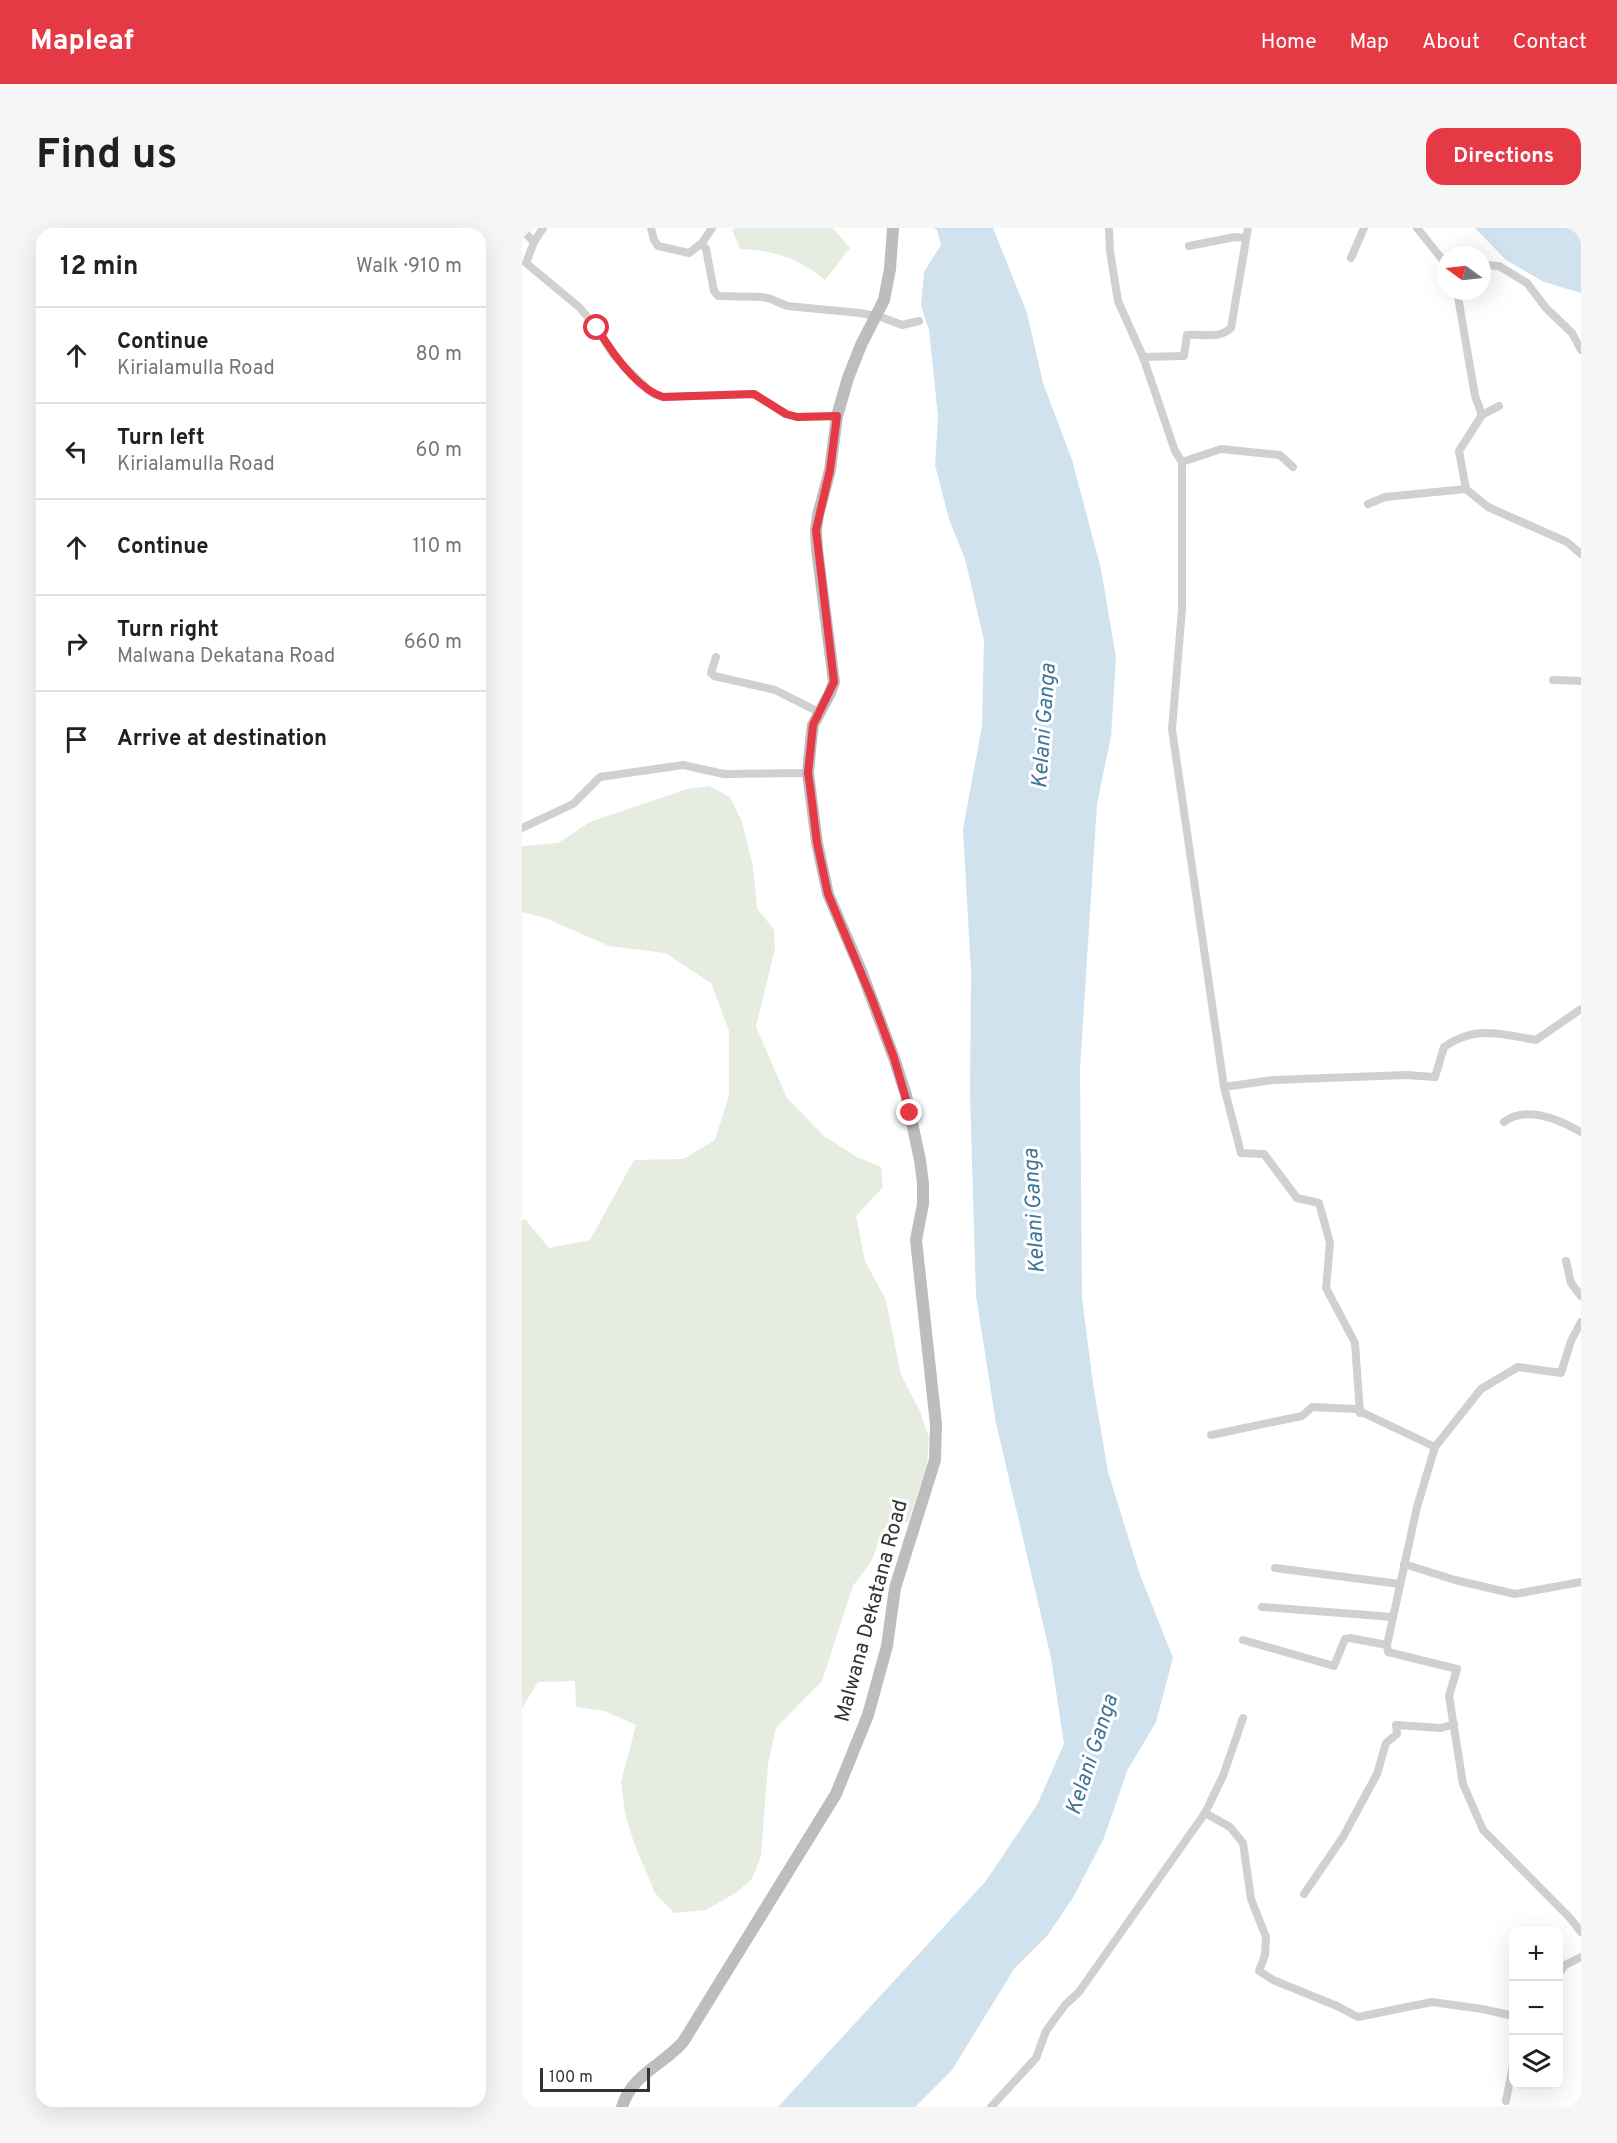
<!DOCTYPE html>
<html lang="en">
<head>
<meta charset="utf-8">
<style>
  :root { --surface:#fff; --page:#f6f6f6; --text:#202124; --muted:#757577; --line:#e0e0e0; --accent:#e63946 }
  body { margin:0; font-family:Overpass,sans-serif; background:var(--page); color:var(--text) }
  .controls { position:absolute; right:18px; bottom:18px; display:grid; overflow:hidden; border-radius:12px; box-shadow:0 6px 24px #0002 }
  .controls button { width:54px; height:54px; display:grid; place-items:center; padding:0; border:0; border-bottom:2px solid var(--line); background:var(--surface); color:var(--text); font:30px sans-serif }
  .compass { position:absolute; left:915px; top:18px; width:54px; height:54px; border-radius:50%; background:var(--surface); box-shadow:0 6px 24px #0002; rotate:285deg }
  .scale { position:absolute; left:18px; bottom:15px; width:110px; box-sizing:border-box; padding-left:6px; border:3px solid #333; border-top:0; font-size:16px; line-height:21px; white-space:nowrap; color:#333; -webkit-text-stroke:4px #fff; paint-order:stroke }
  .stop { position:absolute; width:18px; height:18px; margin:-14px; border:4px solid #e63946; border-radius:50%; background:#fff }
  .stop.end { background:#e63946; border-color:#fff; box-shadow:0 2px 6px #0008 }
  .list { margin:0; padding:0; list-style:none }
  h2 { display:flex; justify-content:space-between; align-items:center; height:78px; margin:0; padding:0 24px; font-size:26px }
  h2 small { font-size:20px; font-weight:400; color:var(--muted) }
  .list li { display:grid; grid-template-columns:39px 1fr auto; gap:18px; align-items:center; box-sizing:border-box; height:96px; padding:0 24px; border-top:2px solid var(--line) }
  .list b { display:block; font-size:22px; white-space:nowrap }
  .list p { margin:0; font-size:20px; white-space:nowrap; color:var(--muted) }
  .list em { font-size:20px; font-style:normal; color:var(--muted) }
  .icon { flex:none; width:33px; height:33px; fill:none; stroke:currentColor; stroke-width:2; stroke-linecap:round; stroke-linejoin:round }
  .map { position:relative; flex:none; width:1059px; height:1879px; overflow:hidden; border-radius:18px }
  header { display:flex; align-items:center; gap:36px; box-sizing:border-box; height:84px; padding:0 30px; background:var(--accent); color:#fff }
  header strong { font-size:28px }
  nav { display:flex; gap:33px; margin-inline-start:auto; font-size:21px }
  .intro { display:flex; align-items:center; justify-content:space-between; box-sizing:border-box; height:144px; padding:0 36px }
  h1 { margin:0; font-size:42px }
  .button { padding:15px 27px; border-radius:18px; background:var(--accent); color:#fff; font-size:21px; font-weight:700 }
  main { display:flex; gap:36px; padding:0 36px }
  aside { flex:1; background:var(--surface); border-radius:18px; box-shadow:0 6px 24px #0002 }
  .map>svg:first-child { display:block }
  .green { fill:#e6ecdf }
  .water { fill:#cfe2ee }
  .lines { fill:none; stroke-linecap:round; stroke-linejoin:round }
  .minor { stroke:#d0d0d0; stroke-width:8 }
  .secondary { stroke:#bdbdbd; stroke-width:12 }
  .route { stroke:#e63946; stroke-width:8 }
  .labels { text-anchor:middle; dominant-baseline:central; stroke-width:6; stroke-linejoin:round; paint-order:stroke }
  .street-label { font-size:21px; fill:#333; stroke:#fff }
  .water-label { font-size:22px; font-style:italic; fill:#3f7597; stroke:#fff }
</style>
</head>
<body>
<header>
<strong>Mapleaf</strong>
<nav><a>Home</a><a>Map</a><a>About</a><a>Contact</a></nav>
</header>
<div class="intro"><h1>Find us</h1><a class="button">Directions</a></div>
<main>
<aside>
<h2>12 min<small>Walk · 910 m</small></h2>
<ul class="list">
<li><svg class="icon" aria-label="ahead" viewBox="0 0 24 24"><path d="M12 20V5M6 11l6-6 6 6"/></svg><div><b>Continue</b><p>Kirialamulla Road</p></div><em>80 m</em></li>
<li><svg class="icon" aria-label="left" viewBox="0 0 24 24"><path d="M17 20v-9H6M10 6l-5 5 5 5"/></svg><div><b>Turn left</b><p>Kirialamulla Road</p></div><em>60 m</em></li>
<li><svg class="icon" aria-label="ahead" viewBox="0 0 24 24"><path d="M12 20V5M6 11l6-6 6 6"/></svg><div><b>Continue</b></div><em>110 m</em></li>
<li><svg class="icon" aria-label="right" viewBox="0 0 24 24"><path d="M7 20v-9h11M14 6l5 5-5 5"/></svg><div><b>Turn right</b><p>Malwana Dekatana Road</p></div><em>660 m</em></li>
<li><svg class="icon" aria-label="arrive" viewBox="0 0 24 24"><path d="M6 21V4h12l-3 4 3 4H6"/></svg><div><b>Arrive at destination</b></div></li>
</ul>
</aside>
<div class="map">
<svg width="1059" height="1879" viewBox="0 0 1059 1879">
  <rect width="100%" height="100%" fill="#fff"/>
  <g class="green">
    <path d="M214,0h97l17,20 -25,32c-25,-21 -52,-30 -85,-31l-8,-19z"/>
    <polygon points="187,558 208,569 220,594 231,638 235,680 252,702 253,720 234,799 265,870 302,908 335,929 359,939 361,959 334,988 343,1033 364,1072 379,1147 398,1183 407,1210 405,1238 386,1294 362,1300 349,1334 331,1358 300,1453 254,1500 246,1536 239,1628 230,1651 215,1664 184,1682 152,1685 133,1665 112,1615 103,1585 99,1554 114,1497 83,1483 54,1479 53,1453 16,1454 0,1480 0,993 3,991 27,1020 68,1012 112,932 161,931 193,912 207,867 207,803 189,755 143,725 87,718 23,690 0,684 0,618 36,615 68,594 165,561"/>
  </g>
  <g class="water">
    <polygon points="411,0 471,0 505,85 521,155 550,232 579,341 594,430 589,508 575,576 558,840 560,1069 571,1156 586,1244 617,1344 651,1430 634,1494 605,1543 582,1610 552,1668 525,1708 492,1741 430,1842 393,1879 256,1879 463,1654 515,1577 542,1516 529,1430 474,1195 454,1068 448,866 449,744 441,601 460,498 462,412 443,331 427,291 413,237 416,188 407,102 399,78 402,44 419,17 415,2"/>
    <polygon points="953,0 1059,0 1059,65 1022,54 984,32"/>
  </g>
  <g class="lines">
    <g class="minor">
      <polyline points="21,0 12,14 4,35 57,79 75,100 92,128 131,166 141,169 232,166 264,186 275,189 315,188"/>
      <polyline points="129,0 132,12 136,18 167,25 180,15 190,0"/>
      <polyline points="587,0 588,23 596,73 621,129 653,223 660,234 699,221 758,227 771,239"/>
      <polyline points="895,0 924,36"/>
      <polyline points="0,2 12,14"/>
      <polyline points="180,15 184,21 192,63 196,68 240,69 249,71 265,78 338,85 359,89 380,97 397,93"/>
      <polyline points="667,18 713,9 724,10"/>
      <polyline points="829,30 842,0"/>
      <polyline points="960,37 977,38 1005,55 1024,80 1050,105 1059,122"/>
      <polyline points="935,63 953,168 960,187"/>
      <path d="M621,129l41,-1 3,-21c15,-2 31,5 44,-7l17,-100"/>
      <polyline points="977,178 960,187 937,223 944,261 966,279 1045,314 1059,326"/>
      <polyline points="660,234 660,381 650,501 702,859 719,925 742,926 775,970 797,975 808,1015 804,1060 833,1115 838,1185"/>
      <polyline points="846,276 863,269 944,261"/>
      <polyline points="194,429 189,445 192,448 253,462 297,484"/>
      <polyline points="1031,452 1059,453"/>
      <polyline points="0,600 51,576 78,549 161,537 202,546 286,545"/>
      <path d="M702,859l49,-7 133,-5 29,2 9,-30c32,-22 56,-13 92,-7l45,-31"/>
      <path d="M982,894c22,-17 56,-2 77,10"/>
      <polyline points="1044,1033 1049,1055 1059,1068"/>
      <polyline points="689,1207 780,1188 790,1179 833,1181 913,1219"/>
      <polyline points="882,1336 933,1352 993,1366 1059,1354"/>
      <polyline points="753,1340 878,1356"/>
      <polyline points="740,1379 871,1389"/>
      <polyline points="721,1412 812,1438 823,1411 828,1410 865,1417 895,1279 913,1219 959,1161 996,1139 1039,1145 1049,1113 1059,1094"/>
      <polyline points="865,1417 866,1424 935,1441 927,1468 941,1556 961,1602 1048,1690 1059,1704"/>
      <polyline points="683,1585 708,1599 721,1615 729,1671 744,1709 743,1727 737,1743 751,1752 815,1778 836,1789 910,1774 960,1781 992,1788"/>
      <polyline points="782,1666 821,1609 855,1546 864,1515 875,1506 874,1497 919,1500 932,1496"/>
      <polyline points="1036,1747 1043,1737 1059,1729"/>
      <polyline points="984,1873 992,1832"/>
      <polyline points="469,1879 514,1830 524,1803 543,1777 557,1764 683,1585 701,1548 721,1490"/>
    </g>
    <path class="secondary" d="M100,1879c10,-33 40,-41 61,-65l153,-248 32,-79 19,-69 8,-58 40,-128 1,-36 -20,-184 7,-36v-21l-3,-23 -14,-65 -12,-37 -32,-85 -34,-79 -11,-51 -9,-70 3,-32 2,-16 17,-32 4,-11 -17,-133 -1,-19 2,-15 12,-45 7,-54 11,-38 13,-33 23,-45 6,-31 3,-41"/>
  </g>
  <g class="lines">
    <path class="route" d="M75,100c14,23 40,61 66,69l91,-3 32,20 11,3 40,-1 -7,54 -14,60 18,152 -21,43 -5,48 2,13 7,57 11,51 44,105 22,59 16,55"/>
  </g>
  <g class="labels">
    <g class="street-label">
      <text transform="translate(350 1383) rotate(-75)">Malwana Dekatana Road</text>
    </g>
    <g class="water-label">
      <text transform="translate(523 498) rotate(-86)">Kelani Ganga</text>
      <text transform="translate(513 983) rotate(-93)">Kelani Ganga</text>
      <text transform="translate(571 1527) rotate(-72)">Kelani Ganga</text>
    </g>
  </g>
</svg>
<div class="controls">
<button>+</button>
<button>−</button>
<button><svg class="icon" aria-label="layers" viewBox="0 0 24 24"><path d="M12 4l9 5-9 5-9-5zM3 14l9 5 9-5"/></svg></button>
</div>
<svg class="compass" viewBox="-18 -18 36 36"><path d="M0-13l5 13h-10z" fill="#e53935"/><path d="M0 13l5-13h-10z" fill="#757577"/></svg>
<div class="scale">100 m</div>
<div class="stop" style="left:75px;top:100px"></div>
<div class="stop end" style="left:388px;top:885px"></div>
</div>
</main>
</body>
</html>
